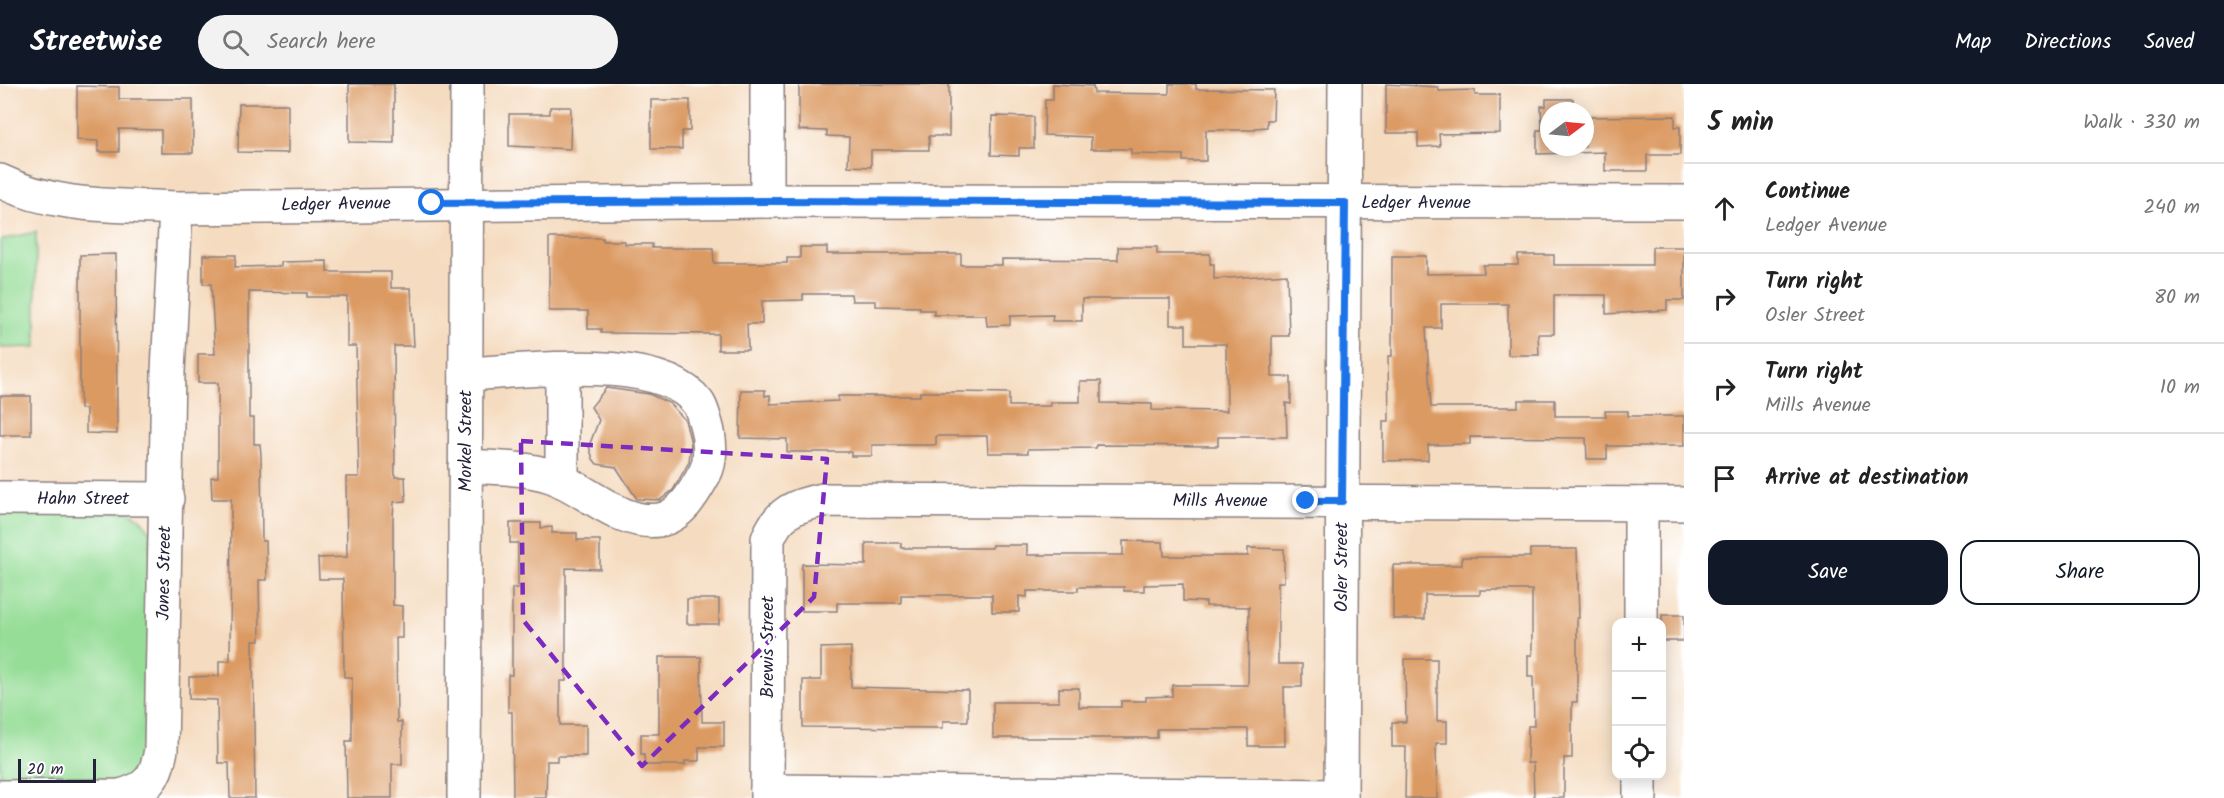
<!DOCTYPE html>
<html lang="en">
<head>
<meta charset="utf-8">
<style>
  :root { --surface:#fff; --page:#f2f2f2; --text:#222; --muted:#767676; --line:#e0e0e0; --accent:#111827 }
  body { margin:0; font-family:Kalam,sans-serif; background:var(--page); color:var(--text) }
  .controls { position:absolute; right:18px; bottom:18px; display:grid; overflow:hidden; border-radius:12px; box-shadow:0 3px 15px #0003 }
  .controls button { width:54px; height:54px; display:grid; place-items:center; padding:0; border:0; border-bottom:2px solid var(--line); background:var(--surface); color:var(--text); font:30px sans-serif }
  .compass { position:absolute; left:1540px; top:18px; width:54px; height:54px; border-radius:50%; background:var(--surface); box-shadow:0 3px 15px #0003; rotate:74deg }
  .scale { position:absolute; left:18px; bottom:15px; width:78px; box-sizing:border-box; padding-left:6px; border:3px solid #22223b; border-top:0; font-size:16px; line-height:21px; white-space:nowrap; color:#22223b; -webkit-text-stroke:4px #fff; paint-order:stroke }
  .stop { position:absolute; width:18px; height:18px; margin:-14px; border:4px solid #1a73e8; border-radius:50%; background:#fff }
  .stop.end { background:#1a73e8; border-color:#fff; box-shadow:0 2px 6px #0008 }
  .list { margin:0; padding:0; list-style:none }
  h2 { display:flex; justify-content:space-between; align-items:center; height:78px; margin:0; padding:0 24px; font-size:26px }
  h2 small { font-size:20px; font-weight:400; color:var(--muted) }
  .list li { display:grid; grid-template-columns:39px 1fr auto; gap:18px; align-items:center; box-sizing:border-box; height:90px; padding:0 24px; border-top:2px solid var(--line) }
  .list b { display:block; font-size:22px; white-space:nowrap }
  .list p { margin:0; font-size:20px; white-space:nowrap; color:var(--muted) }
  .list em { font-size:20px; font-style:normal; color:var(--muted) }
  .actions { display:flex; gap:12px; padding:18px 24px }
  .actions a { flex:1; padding:14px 0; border:2px solid var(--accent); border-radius:18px; text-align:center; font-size:21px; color:var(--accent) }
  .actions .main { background:var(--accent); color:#fff }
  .icon { flex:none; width:33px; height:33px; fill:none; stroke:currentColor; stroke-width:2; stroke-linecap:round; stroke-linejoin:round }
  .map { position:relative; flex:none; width:1684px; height:714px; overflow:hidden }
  header { display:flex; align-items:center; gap:36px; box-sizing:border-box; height:84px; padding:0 30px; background:var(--accent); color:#fff }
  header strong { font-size:28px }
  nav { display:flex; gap:33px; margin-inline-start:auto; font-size:21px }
  .search { width:420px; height:54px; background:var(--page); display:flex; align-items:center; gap:15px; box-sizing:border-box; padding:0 21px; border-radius:33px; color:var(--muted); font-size:22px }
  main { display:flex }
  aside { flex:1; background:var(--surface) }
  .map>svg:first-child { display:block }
  .green { fill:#96dd97; stroke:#5c8069; stroke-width:1.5 }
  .building { fill:#db9a62 }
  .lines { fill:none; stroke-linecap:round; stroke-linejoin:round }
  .minor-casing { stroke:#8c7f7e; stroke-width:36 }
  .minor { stroke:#fff; stroke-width:33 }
  .route { stroke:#1a73e8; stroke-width:8 }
  .marked { fill:none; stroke:#7b2cbf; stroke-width:4.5; stroke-dasharray:12 8; stroke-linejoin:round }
  .labels { text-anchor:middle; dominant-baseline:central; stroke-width:4.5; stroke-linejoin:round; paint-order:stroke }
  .street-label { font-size:18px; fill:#22223b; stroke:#fff }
</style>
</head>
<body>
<header>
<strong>Streetwise</strong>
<div class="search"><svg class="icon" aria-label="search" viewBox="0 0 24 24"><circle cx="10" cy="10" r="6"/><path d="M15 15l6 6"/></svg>Search here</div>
<nav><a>Map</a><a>Directions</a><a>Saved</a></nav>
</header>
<main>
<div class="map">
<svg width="1684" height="714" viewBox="0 0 1684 714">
  <rect width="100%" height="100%" fill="#fff"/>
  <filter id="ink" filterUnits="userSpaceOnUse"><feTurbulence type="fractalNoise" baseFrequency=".0167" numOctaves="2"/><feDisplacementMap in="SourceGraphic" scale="12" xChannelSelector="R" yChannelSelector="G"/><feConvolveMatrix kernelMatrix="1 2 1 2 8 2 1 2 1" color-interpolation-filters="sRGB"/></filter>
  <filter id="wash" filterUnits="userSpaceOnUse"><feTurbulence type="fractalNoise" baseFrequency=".008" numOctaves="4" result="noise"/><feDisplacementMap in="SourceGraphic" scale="24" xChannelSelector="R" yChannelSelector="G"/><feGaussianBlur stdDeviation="1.35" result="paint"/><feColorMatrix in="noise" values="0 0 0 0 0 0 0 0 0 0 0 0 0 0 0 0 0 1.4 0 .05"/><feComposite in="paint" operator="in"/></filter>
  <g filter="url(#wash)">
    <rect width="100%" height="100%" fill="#f5dcc0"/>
    <g class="green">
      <polygon points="36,148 36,263 0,264 0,156"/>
      <path d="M0,427l129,1 10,5 12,16v214c-10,21 -12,27 -35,34l-116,1z"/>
    </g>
    <g id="blocks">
      <g class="building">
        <polygon points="349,0 394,0 394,59 349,58"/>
        <polygon points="799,0 949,0 949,52 929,52 929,66 871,66 871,83 848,82 849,53 827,52 827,47 799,46"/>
        <polygon points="1053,0 1093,2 1094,9 1169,10 1169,0 1196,0 1196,5 1274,6 1273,36 1267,36 1267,43 1255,44 1255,46 1206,46 1206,77 1183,77 1183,71 1131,70 1131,65 1091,65 1091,53 1044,51 1045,16 1053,16"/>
        <polygon points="1386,0 1438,3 1439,7 1475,6 1475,11 1500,11 1500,49 1439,50 1440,62 1418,63 1418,49 1386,49"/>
        <polygon points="77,2 119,3 119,15 193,15 193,69 161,69 161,46 119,45 119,68 98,68 98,57 77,56"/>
        <polygon points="1546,15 1573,15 1574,27 1549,27 1549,63 1585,63 1585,33 1675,32 1675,43 1680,43 1680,71 1647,71 1647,87 1605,87 1605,68 1537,70 1537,46 1542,46 1541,22 1546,22"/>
        <polygon points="651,16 690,16 690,47 682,47 682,65 651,65"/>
        <polygon points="239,20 288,20 288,69 238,68"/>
        <polygon points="550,23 571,23 570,65 509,62 509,30 550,30"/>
        <polygon points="992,32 1034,33 1034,64 1019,64 1019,72 991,71"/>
        <polygon points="549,154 603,154 603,157 625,157 625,160 652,160 652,164 713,164 714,179 787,179 787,174 800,174 800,163 827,163 827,170 961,170 961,181 1002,181 1002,175 1118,176 1118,163 1157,163 1157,170 1210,170 1210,180 1214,180 1214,195 1287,190 1289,252 1272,252 1272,293 1291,293 1291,320 1286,319 1287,353 1218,353 1218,362 1096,361 1096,364 1028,365 1028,369 988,369 987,352 936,352 936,361 872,361 872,372 851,372 851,368 787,368 787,355 740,354 741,306 765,306 765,312 770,311 770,320 838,317 838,312 920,312 920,308 960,308 1009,309 1009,322 1050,322 1050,318 1080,318 1080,297 1101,297 1101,319 1152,320 1152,326 1227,327 1226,260 1186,260 1186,241 1170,241 1170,215 1082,215 1082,237 1052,237 1053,231 1010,232 1010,241 987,242 986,231 934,231 934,226 920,226 920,223 876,222 876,217 852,217 851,210 803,210 803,216 762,217 762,240 747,240 748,266 718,266 718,250 601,249 601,245 588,245 588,227 549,227"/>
        <polygon points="1652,163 1684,163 1684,216 1667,216 1667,226 1606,230 1606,211 1554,211 1554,250 1538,250 1539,271 1508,271 1508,220 1441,220 1441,244 1426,244 1431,323 1518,323 1518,316 1555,316 1555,332 1606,332 1605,327 1628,327 1628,332 1684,332 1684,362 1607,362 1607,375 1587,375 1586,354 1470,353 1470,360 1428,361 1428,376 1383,377 1383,337 1389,337 1388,272 1392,272 1392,172 1426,172 1426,190 1484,189 1483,181 1518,181 1518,171 1554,171 1554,181 1652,181"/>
        <polygon points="116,170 117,350 86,349 86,325 80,325 80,171"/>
        <polygon points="203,171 236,171 235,183 281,182 281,178 327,177 327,188 391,188 391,204 411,204 414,262 394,262 395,393 405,393 406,417 394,418 393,434 393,521 402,522 402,554 396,554 397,638 402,638 402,680 392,680 392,714 347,714 346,657 352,657 352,593 344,593 343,495 319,495 318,474 347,473 346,393 359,393 356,262 347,262 347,213 307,213 307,209 249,208 249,334 254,334 254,360 260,360 261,371 262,457 266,457 267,496 259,496 260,557 253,557 255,714 230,714 229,679 218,679 217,616 189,615 189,593 219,592 219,577 230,577 231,415 212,415 211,393 218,393 218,299 198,299 198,270 215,270 211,200 203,200"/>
        <polygon points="606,304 649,310 669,319 685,336 691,359 689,378 673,406 660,416 637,415 616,383 597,380 593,375 589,362 599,336 591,323"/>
        <rect x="0" y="312" width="31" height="39"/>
        <polygon points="510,439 541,439 541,444 552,443 552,449 577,449 577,456 600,456 600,485 566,484 566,597 560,597 560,641 586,641 586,672 557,672 557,677 547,677 546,714 513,714 512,628 508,628 508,591 512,591 512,504 518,504 518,459 510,459"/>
        <polygon points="1123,457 1163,458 1164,472 1248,472 1248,464 1284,465 1284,498 1278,498 1278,580 1302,580 1302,603 1284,603 1285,662 1248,662 1248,645 1157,645 1157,654 993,654 993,618 1059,618 1059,604 1079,604 1079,623 1121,623 1121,617 1146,617 1146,613 1172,612 1172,601 1248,601 1249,523 1206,522 1206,518 1183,517 1183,500 1144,501 1144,507 1124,507 1124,503 1078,503 1078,507 1027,507 1027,513 1019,512 1019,528 992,528 992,511 901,511 901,519 837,519 837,527 802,527 802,480 866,481 866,459 901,459 901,464 992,464 992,461 1027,461 1027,471 1123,471"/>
        <polygon points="1530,465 1577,465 1579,534 1577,534 1577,618 1572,618 1572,674 1564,674 1564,714 1534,714 1533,679 1527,679 1528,642 1534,642 1533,593 1528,593 1528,571 1532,571 1532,506 1480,506 1480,511 1425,511 1425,535 1393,535 1393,481 1462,481 1462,473 1530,473"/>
        <rect x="687" y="515" width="32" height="25"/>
        <rect x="1662" y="531" width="22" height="26"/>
        <polygon points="851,563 851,603 968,606 968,637 943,637 943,644 803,643 803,596 821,596 821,564"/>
        <polygon points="659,573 701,573 702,638 724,638 724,663 699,663 699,677 685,677 685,681 645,681 644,670 641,670 641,650 659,650"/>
        <polygon points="1405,575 1437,575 1437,637 1447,637 1447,659 1436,659 1437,714 1405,714 1406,663 1392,663 1392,638 1406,638"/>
      </g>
    </g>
  </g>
  <g filter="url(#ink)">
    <use href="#blocks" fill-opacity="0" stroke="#8c7f7e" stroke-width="1.5"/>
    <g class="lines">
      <g class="minor-casing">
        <g id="minor">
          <polyline points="767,0 767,117"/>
          <path d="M0,97c55,27 116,24 176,27l591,-7 917,1"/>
          <polyline points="562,286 562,397"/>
          <path d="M465,382c29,2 59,1 86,10 34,12 70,50 108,44 23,-4 36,-29 46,-47 7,-13 5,-36 1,-49 -2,-6 -4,-16 -8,-21 -38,-52 -174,-31 -232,-29"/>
          <polyline points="0,414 167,415"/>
          <polyline points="1641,538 1641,420"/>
          <polyline points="767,707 1341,712"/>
          <path d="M0,713l120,-1c28,-7 36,-18 41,-46l7,-378 8,-164"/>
          <polyline points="464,714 467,0"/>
          <path d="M767,714l1,-259c10,-27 28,-34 55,-39l861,4"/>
          <polyline points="1341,714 1345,0"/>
          <polyline points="1640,714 1640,692"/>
        </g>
      </g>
      <use href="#minor" class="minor"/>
    </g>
  </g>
  <g class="lines" filter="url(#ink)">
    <polyline class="route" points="432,119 767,117 1345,119 1342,417 1306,417"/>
  </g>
  <path class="marked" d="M521,357l306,18 -13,138 -172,169 -119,-146z"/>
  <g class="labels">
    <g class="street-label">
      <text x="1416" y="119">Ledger Avenue</text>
      <text transform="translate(336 121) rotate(-1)">Ledger Avenue</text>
      <text transform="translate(466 357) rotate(-90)">Morkel Street</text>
      <text x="83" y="415">Hahn Street</text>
      <text x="1220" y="417">Mills Avenue</text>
      <text transform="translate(1342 483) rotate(-90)">Osler Street</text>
      <text transform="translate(165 489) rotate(-89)">Jones Street</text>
      <text transform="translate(768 563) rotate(-90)">Brewis Street</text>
    </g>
  </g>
</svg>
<div class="controls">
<button>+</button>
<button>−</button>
<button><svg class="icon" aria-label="locate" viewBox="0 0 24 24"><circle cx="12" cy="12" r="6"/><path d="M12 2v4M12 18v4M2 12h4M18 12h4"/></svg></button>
</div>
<svg class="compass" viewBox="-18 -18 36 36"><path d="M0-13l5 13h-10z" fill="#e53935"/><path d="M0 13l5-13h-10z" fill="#767676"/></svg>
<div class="scale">20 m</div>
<div class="stop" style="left:432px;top:119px"></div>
<div class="stop end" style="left:1306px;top:417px"></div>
</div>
<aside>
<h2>5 min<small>Walk · 330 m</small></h2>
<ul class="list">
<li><svg class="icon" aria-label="ahead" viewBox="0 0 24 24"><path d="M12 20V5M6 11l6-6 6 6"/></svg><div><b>Continue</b><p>Ledger Avenue</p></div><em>240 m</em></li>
<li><svg class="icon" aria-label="right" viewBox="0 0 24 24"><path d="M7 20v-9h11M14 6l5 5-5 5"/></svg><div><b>Turn right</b><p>Osler Street</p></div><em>80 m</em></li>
<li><svg class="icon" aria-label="right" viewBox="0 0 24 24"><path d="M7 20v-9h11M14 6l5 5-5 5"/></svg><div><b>Turn right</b><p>Mills Avenue</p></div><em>10 m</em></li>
<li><svg class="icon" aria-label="arrive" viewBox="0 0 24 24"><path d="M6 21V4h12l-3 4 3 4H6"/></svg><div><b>Arrive at destination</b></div></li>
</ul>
<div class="actions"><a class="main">Save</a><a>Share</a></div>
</aside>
</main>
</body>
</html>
